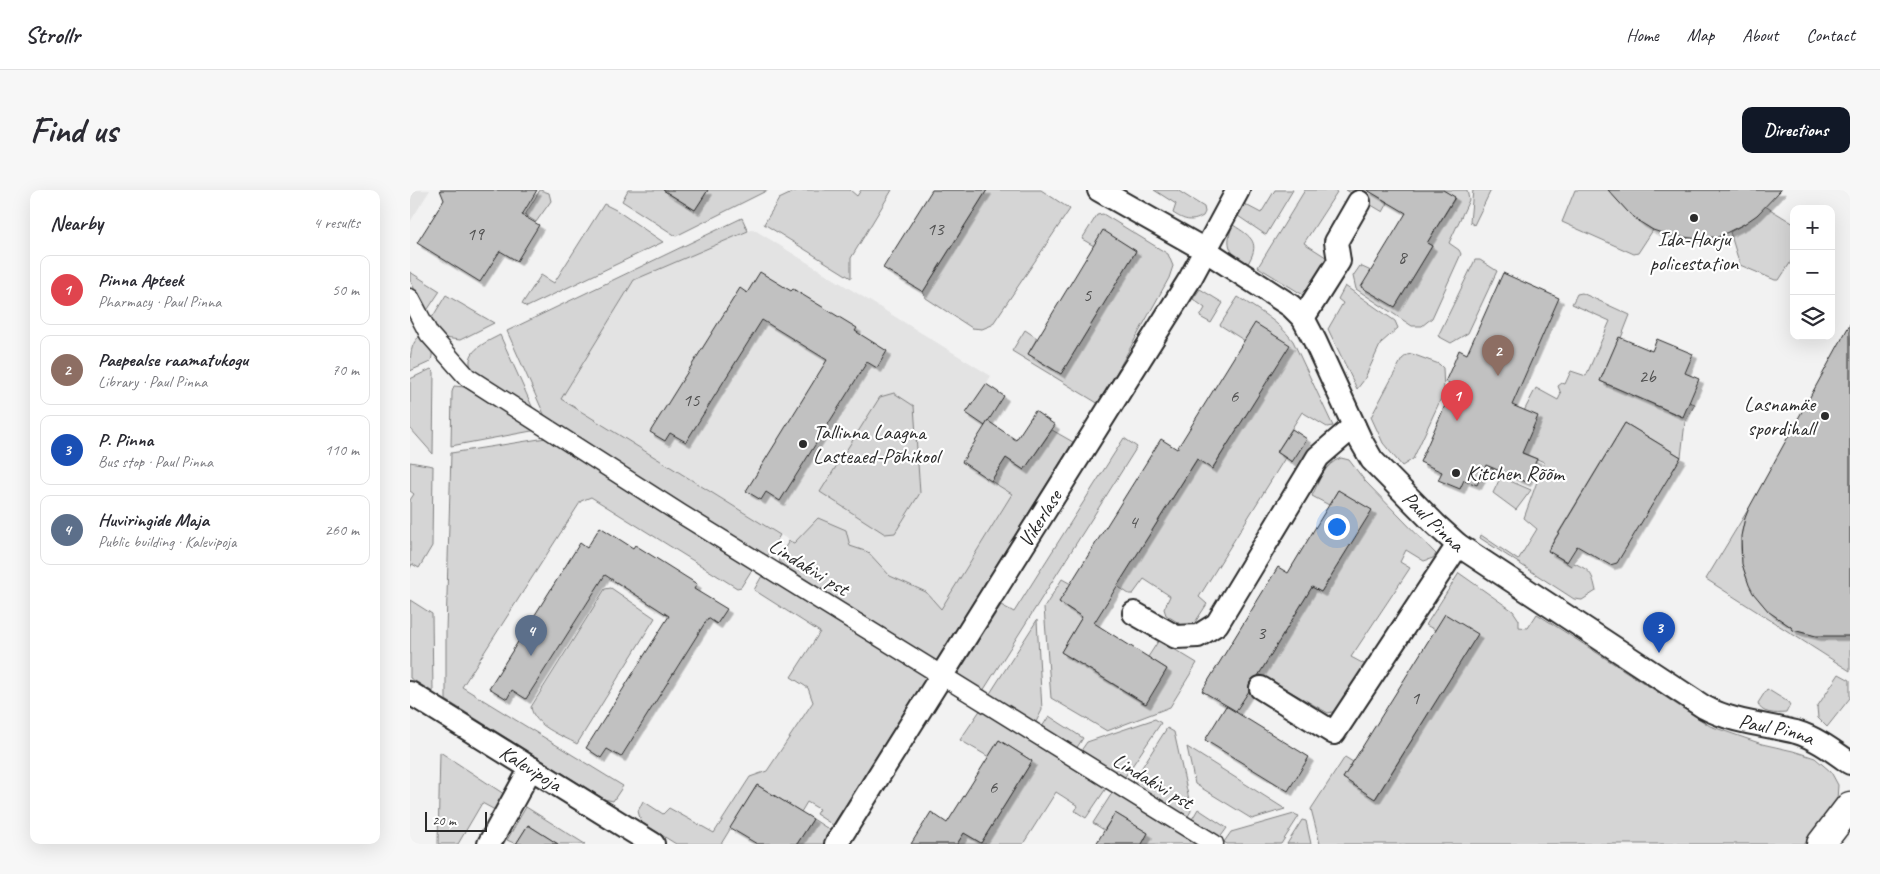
<!DOCTYPE html>
<html lang="en">
<head>
<meta charset="utf-8">
<style>
  :root { --surface:#fff; --page:#f7f7f7; --text:#2b2b33; --muted:#7c7c81; --line:#e1e1e2; --accent:#111827 }
  body { margin:0; font-family:Caveat,sans-serif; background:var(--page); color:var(--text) }
  .controls { position:absolute; right:15px; top:15px; display:grid; overflow:hidden; border-radius:10px; box-shadow:0 5px 20px #0002 }
  .controls button { width:45px; height:45px; display:grid; place-items:center; padding:0; border:0; border-bottom:1px solid var(--line); background:var(--surface); color:var(--text); font:25px sans-serif }
  .scale { position:absolute; left:15px; bottom:12px; width:62px; box-sizing:border-box; padding-left:5px; border:2px solid #2b2b2b; border-top:0; font-size:14px; line-height:18px; white-space:nowrap; color:#2b2b2b; -webkit-text-stroke:4px #fff; paint-order:stroke }
  .you { position:absolute; left:926px; top:336px; width:18px; height:18px; margin:-12px; border:4px solid #fff; border-radius:50%; background:#1a73e8; box-shadow:0 0 0 8px #1a73e833 }
  .badge { display:grid; place-items:center; width:32px; height:32px; border-radius:50%; background:var(--accent); color:#fff; font-size:16px; font-weight:700 }
  .pin { position:absolute; translate:-50% -41px; filter:drop-shadow(0 1px 2px #0008) }
  .pin::after { content:''; position:absolute; top:26px; width:18px; height:15px; background:inherit; clip-path:polygon(0 0,100% 0,50% 100%) }
  .list { margin:0; padding:0; list-style:none }
  h2 { display:flex; justify-content:space-between; align-items:center; height:65px; margin:0; padding:0 20px; font-size:21px }
  h2 small { font-size:16px; font-weight:400; color:var(--muted) }
  .list li { display:grid; grid-template-columns:32px 1fr auto; gap:15px; align-items:center; box-sizing:border-box; height:70px; margin:0 10px 10px; padding:0 10px; border:1px solid var(--line); border-radius:10px }
  .list b { display:block; font-size:19px; white-space:nowrap }
  .list p { margin:0; font-size:16px; white-space:nowrap; color:var(--muted) }
  .list em { font-size:16px; font-style:normal; color:var(--muted) }
  .icon { flex:none; width:28px; height:28px; fill:none; stroke:currentColor; stroke-width:2; stroke-linecap:round; stroke-linejoin:round }
  .map { position:relative; flex:none; width:1440px; height:654px; overflow:hidden; border-radius:10px }
  header { display:flex; align-items:center; gap:30px; box-sizing:border-box; height:70px; padding:0 25px; background:var(--surface); border-bottom:1px solid var(--line) }
  header strong { font-size:24px }
  nav { display:flex; gap:28px; margin-inline-start:auto; font-size:18px }
  .intro { display:flex; align-items:center; justify-content:space-between; box-sizing:border-box; height:120px; padding:0 30px }
  h1 { margin:0; font-size:35px }
  .button { padding:12px 22px; border-radius:10px; background:var(--accent); color:#fff; font-size:18px; font-weight:700 }
  main { display:flex; gap:30px; padding:0 30px }
  aside { flex:1; background:var(--surface); border-radius:10px; box-shadow:0 5px 20px #0002 }
  .map>svg:first-child { display:block }
  .built { fill:#e3e3e3 }
  .green { fill:#d5d5d5; stroke:#808080 }
  .building { fill:#c1c1c1; stroke:#2b2b2b; filter:url(#shadow) }
  .lines { fill:none; stroke-linecap:round; stroke-linejoin:round }
  .pedestrian-casing { stroke:#2b2b2b; stroke-width:21 }
  .minor-casing { stroke:#2b2b2b; stroke-width:26 }
  .secondary-casing { stroke:#2b2b2b; stroke-width:31 }
  .pedestrian { stroke:#fff; stroke-width:18 }
  .minor { stroke:#fff; stroke-width:22 }
  .secondary { stroke:#fff; stroke-width:28 }
  .poi-dot { fill:#2b2b2b; stroke:#fff; stroke-width:2 }
  .labels { text-anchor:middle; dominant-baseline:central; stroke-width:4.5; stroke-linejoin:round; paint-order:stroke }
  .number-label { font-size:19px; fill:#505050 }
  .poi-label { font-size:21px; fill:#2b2b2b; stroke:#fff; text-anchor:start }
  .street-label { font-size:21px; fill:#2b2b2b; stroke:#fff }
</style>
</head>
<body>
<header>
<strong>Strollr</strong>
<nav><a>Home</a><a>Map</a><a>About</a><a>Contact</a></nav>
</header>
<div class="intro"><h1>Find us</h1><a class="button">Directions</a></div>
<main>
<aside>
<h2>Nearby<small>4 results</small></h2>
<ul class="list">
<li><span class="badge" style="background:#e0444e">1</span><div><b>Pinna Apteek</b><p>Pharmacy · Paul Pinna</p></div><em>50 m</em></li>
<li><span class="badge" style="background:#8d6e63">2</span><div><b>Paepealse raamatukogu</b><p>Library · Paul Pinna</p></div><em>70 m</em></li>
<li><span class="badge" style="background:#1a4fb4">3</span><div><b>P. Pinna</b><p>Bus stop · Paul Pinna</p></div><em>110 m</em></li>
<li><span class="badge" style="background:#5c6f8a">4</span><div><b>Huviringide Maja</b><p>Public building · Kalevipoja</p></div><em>260 m</em></li>
</ul>
</aside>
<div class="map">
<svg width="1440" height="654" viewBox="0 0 1440 654">
  <defs>
    <filter id="shadow"><feDropShadow dx="4.5" dy="4.5" stdDeviation="0" flood-color="#0004"/></filter>
  </defs>
  <rect width="100%" height="100%" fill="#f2f2f2"/>
  <filter id="ink" filterUnits="userSpaceOnUse"><feTurbulence type="fractalNoise" baseFrequency=".02" numOctaves="2"/><feDisplacementMap in="SourceGraphic" scale="10" xChannelSelector="R" yChannelSelector="G"/><feConvolveMatrix kernelMatrix="1 2 1 2 8 2 1 2 1" color-interpolation-filters="sRGB"/></filter>
  <g filter="url(#ink)">
    <g class="built">
      <polygon points="0,0 20,0 0,32"/>
      <polygon points="343,39 581,186 576,194 575,236 553,272 602,304 520,437 150,209 224,90"/>
    </g>
    <g class="green">
      <polygon points="130,0 139,3 141,11 126,32 115,25"/>
      <polygon points="218,0 253,0 285,20 298,0 358,0 266,46 212,11"/>
      <polygon points="388,0 440,0 447,6 451,0 482,0 441,68 441,88 354,34 369,9"/>
      <polygon points="577,0 631,0 660,19 582,135 572,139 562,138 516,108 513,102"/>
      <path d="M744,0h23l27,17 1,5 -2,4c-12,7 -19,4 -30,-3l3,-9z"/>
      <polygon points="865,0 883,0 856,45 828,26 834,14 851,23"/>
      <polygon points="895,0 924,0 927,2 894,53 922,71 898,108 848,77"/>
      <polygon points="936,0 969,0 966,5 978,13 973,22"/>
      <polygon points="1033,0 1057,0 1059,10 1039,53 1049,60 1051,64 1022,128 1012,136 1002,136 946,99 943,86 950,76 961,81 985,117 1022,56 1017,53 1045,8"/>
      <polygon points="1063,0 1081,0 1064,35 1060,32"/>
      <path d="M1165,0h36c11,18 24,29 42,40l-15,23 -4,1 -72,-32z"/>
      <polygon points="194,14 206,20 253,52 117,117 112,114 131,85 144,93"/>
      <polygon points="1355,16 1384,34 1384,67 1369,90 1365,90 1330,75 1320,42 1334,34"/>
      <polygon points="693,24 758,64 763,76 759,88 689,214 602,161 615,140 627,148 618,164 651,184 726,61 693,41 684,56 672,49 687,25"/>
      <polygon points="332,28 338,41 224,90 151,209 370,345 356,368 137,231 97,141"/>
      <path d="M823,35c19,12 28,18 14,40 -17,-11 -23,-20 -14,-40z"/>
      <polygon points="1065,70 1070,70 1087,81 1058,143 1041,153 1028,146"/>
      <polygon points="0,82 30,101 16,122 0,90"/>
      <polygon points="935,96 985,131 988,138 971,153 954,190 947,199 918,139 933,113 928,109"/>
      <polygon points="790,99 813,113 801,133 790,127 795,118 783,109"/>
      <path d="M1172,103l48,22 -9,23h-2l-19,43 82,36 7,-15 6,2 -10,18 -4,35 -56,-34 -77,127 23,16 3,-3c17,8 18,10 22,28l-14,9 -8,-1 -94,-61 1,-3 37,25 19,-31 -13,-11 20,-56 -28,-12 8,-39 12,-23 22,12 3,-6 -3,-8 4,-3 3,1 6,-13 15,5 24,-55 -38,-17 5,-10z"/>
      <polygon points="36,105 84,133 50,150 34,148 20,131"/>
      <path d="M828,107c20,13 40,24 55,44l40,85 -6,1 -25,-15 -25,40 8,6 -86,139 8,7 -17,26 -24,-15 -2,-6 6,-13 -26,-17 -11,15h-4l-12,-8 79,-125 1,-2 16,9 76,-123 -44,-4 -25,-16z"/>
      <path d="M12,145c6,9 14,16 8,27l-20,9c0,-13 0,-30 12,-36z"/>
      <path d="M90,145l35,78 -61,-39c-14,-22 11,-31 26,-39z"/>
      <polygon points="1002,164 1029,174 1033,178 1034,202 1003,269 992,276 973,253 961,227 992,169 997,165"/>
      <polygon points="21,179 24,182 23,264 0,238 0,189"/>
      <polygon points="44,196 54,197 127,240 41,256 42,202"/>
      <polygon points="484,203 504,216 510,303 485,343 475,344 410,302 470,207"/>
      <polygon points="642,240 663,252 526,471 370,373 369,367 379,351 384,353 408,328 436,340 440,356 458,362 480,386 516,402 531,419 602,304 581,291 596,268 614,280"/>
      <polygon points="136,248 343,378 331,397 327,398 181,307 171,311 52,497 213,596 203,611 194,609 36,510 36,441 41,263"/>
      <polygon points="714,248 727,257 573,501 547,485 591,415 604,422"/>
      <path d="M931,268l8,2 16,21 71,73 -3,4 -9,3 -18,-11 -6,12 10,6 -59,89 15,8 -30,46 -8,2 -69,-39 53,-87 9,5 50,-81 -33,-21 -9,15 -17,-9c7,-15 12,-32 29,-38z"/>
      <polygon points="0,272 23,276 22,356 9,378 2,374 0,378 0,310 4,304 0,301"/>
      <polygon points="1092,284 1101,287 1100,291 1121,300 1106,320 1083,303"/>
      <path d="M1339,318c-18,41 -6,87 32,112 8,5 13,11 23,13 15,4 31,2 46,1v37l-144,-92z"/>
      <polygon points="1049,383 1103,421 1109,430 1109,437 1118,438 1127,424 1300,536 1352,554 1383,561 1405,568 1421,582 1428,595 1427,610 1395,654 910,654 901,619 935,567 943,572 933,588 966,608 1067,445 1025,440 1016,435"/>
      <polygon points="353,384 517,486 423,635 406,624 409,619 397,612 391,622 347,595 311,654 266,654 231,632 228,621 233,611 253,624 259,618 304,643 340,587 357,581 403,512 398,498 381,487 410,442 344,400"/>
      <polygon points="652,389 661,394 650,413 672,427 651,462 735,514 757,479 738,467 749,450 787,473 760,517 697,541 641,508 634,418"/>
      <path d="M201,398l44,30 -78,126c-16,-9 -43,-18 -46,-37l74,-118z"/>
      <polygon points="0,410 22,424 23,502 0,488"/>
      <polygon points="627,430 632,520 625,534 579,505"/>
      <polygon points="1429,484 1440,490 1440,508 1417,537 1408,528 1407,517"/>
      <path d="M1357,499l21,13 2,3 -4,8c-10,1 -26,1 -28,-10z"/>
      <polygon points="571,519 697,597 676,628 665,621 668,616 646,602 613,654 547,654 554,643 571,653 622,571 589,550 579,567 550,550"/>
      <polygon points="639,526 673,548 666,559 632,537"/>
      <polygon points="745,529 751,533 714,588 670,562 677,552"/>
      <polygon points="757,538 764,542 780,614 781,621 777,628 722,593"/>
      <polygon points="777,557 875,619 842,629 785,594"/>
      <polygon points="30,562 94,604 85,620 72,613 48,654 28,654"/>
      <polygon points="704,600 789,654 732,654 738,643 705,623 694,640 683,633"/>
      <polygon points="116,617 175,654 148,654 118,635 106,654 97,650"/>
      <polygon points="788,619 817,638 809,649 781,631"/>
      <polygon points="884,624 889,626 871,654 817,654 814,652 821,642"/>
      <polygon points="403,629 423,642 415,654 387,654"/>
      <polygon points="892,630 896,631 901,654 877,654"/>
    </g>
    <g class="building">
      <polygon points="30,0 127,0 112,25 129,35 107,71 90,61 70,92 7,53 34,10"/>
      <polygon points="253,0 298,0 285,20"/>
      <polygon points="522,0 577,0 513,102 473,78"/>
      <polygon points="957,0 1033,0 1045,7 1017,53 1022,56 985,117 951,97 996,23"/>
      <polygon points="1198,0 1371,0 1347,25 1334,34 1306,48 1303,47 1289,49 1258,45 1243,40 1230,32 1218,22"/>
      <polygon points="693,40 726,61 651,184 618,164"/>
      <polygon points="350,82 381,101 383,99 447,138 445,141 477,161 467,178 457,172 370,311 356,302 351,310 336,301 417,170 352,130 276,252 260,243 255,251 240,242 330,98 337,103"/>
      <polygon points="1093,83 1149,108 1102,215 1128,226 1112,263 1127,269 1116,292 1076,275 1067,295 1054,290 1050,299 1028,290 1032,282 1010,272 1044,195 1035,192 1044,172 1049,160 1057,164"/>
      <polygon points="845,133 880,155 802,279 787,269 684,433 757,479 736,514 651,462 672,427 649,412 751,249 767,259"/>
      <polygon points="1440,134 1440,446 1406,446 1383,440 1381,437 1359,422 1343,403 1339,395 1332,374 1331,346 1335,328 1339,318"/>
      <polygon points="1209,147 1242,161 1247,149 1283,164 1275,183 1289,189 1273,227 1190,191"/>
      <polygon points="576,194 594,206 575,236 556,223"/>
      <polygon points="625,221 645,235 614,280 596,268 581,291 552,272 578,231 606,250"/>
      <polygon points="1215,233 1271,267 1207,373 1200,375 1167,356 1157,372 1138,361"/>
      <polygon points="882,239 897,249 882,272 867,262"/>
      <polygon points="928,300 962,320 911,402 902,397 848,486 840,492 839,501 826,521 792,501 868,377 878,383"/>
      <polygon points="190,337 223,358 225,355 287,394 284,399 317,419 307,434 298,428 211,567 197,559 191,568 176,558 259,426 195,385 116,509 102,500 97,509 79,498 170,353 177,358"/>
      <polygon points="1035,424 1068,444 965,609 933,588"/>
      <polygon points="816,516 899,567 878,601 795,550"/>
      <polygon points="589,550 622,571 571,653 554,643 547,654 501,654 521,622 537,633"/>
      <polygon points="347,595 403,629 387,654 347,654 320,638"/>
      <polygon points="705,623 738,643 732,654 686,654"/>
      <polygon points="118,635 148,654 106,654"/>
    </g>
    <g class="lines">
      <g class="pedestrian-casing">
        <polyline id="pedestrian" points="0,108 19,144 57,187 271,324 804,654"/>
      </g>
      <g class="minor-casing">
        <g id="minor">
          <path id="s1" d="M689,0l106,60 86,56 12,12 12,23 46,100 11,19 63,64 23,21 246,162c30,16 60,17 92,25 20,6 37,19 54,31"/>
          <polyline points="893,128 929,71 926,52 949,12"/>
          <polyline points="724,423 766,447 788,446 807,434 908,267 944,236"/>
          <polyline points="851,498 924,543 1048,355"/>
          <path id="s2" d="M0,503l243,151"/>
          <polyline points="79,654 121,578"/>
          <path id="s3" d="M426,654l354,-565 48,-89"/>
        </g>
      </g>
      <g class="secondary-casing">
        <polyline id="secondary" points="1411,654 1440,616"/>
      </g>
      <use href="#pedestrian" class="pedestrian"/>
      <use href="#minor" class="minor"/>
      <use href="#secondary" class="secondary"/>
    </g>
  </g>
  <g class="poi-dot">
    <circle cx="1284" cy="28" r="5"/>
    <circle cx="1415" cy="226" r="5"/>
    <circle cx="393" cy="254" r="5"/>
    <circle cx="1046" cy="283" r="5"/>
  </g>
  <g class="labels">
    <g class="number-label">
      <text x="525" y="39">13</text>
      <text x="65" y="44">19</text>
      <text x="992" y="67">8</text>
      <text x="677" y="105">5</text>
      <text x="1237" y="186">2b</text>
      <text x="824" y="206">6</text>
      <text x="281" y="210">15</text>
      <text x="723" y="332">4</text>
      <text x="851" y="443">3</text>
      <text x="1005" y="508">1</text>
      <text x="583" y="597">6</text>
    </g>
    <g class="poi-label">
      <text x="1284" y="49" text-anchor="middle">Ida-Harju<tspan x="1284" dy="24">policestation</tspan></text>
      <text x="1405" y="214" text-anchor="end">Lasnamäe<tspan x="1405" dy="24">spordihall</tspan></text>
      <text x="403" y="242">Tallinna Laagna<tspan x="403" dy="24">Lasteaed-Põhikool</tspan></text>
      <text x="1056" y="283">Kitchen Rõõm</text>
    </g>
    <g class="street-label">
      <text stroke="none"><textPath href="#s3" startOffset="384">Vikerlase</textPath></text>
      <text stroke="none"><textPath href="#s1" startOffset="486">Paul Pinna</textPath></text>
      <text transform="translate(399 377) rotate(32)">Lindakivi pst</text>
      <text stroke="none"><textPath href="#s1" startOffset="891">Paul Pinna</textPath></text>
      <text stroke="none"><textPath href="#s2" startOffset="142">Kalevipoja</textPath></text>
      <text transform="translate(743 591) rotate(31)">Lindakivi pst</text>
    </g>
  </g>
</svg>
<div class="controls">
<button>+</button>
<button>−</button>
<button><svg class="icon" aria-label="layers" viewBox="0 0 24 24"><path d="M12 4l9 5-9 5-9-5zM3 14l9 5 9-5"/></svg></button>
</div>
<div class="scale">20 m</div>
<div class="you"></div>
<div class="pin badge" style="left:1047px;top:231px;background:#e0444e">1</div>
<div class="pin badge" style="left:1088px;top:186px;background:#8d6e63">2</div>
<div class="pin badge" style="left:1249px;top:463px;background:#1a4fb4">3</div>
<div class="pin badge" style="left:121px;top:466px;background:#5c6f8a">4</div>
</div>
</main>
</body>
</html>
